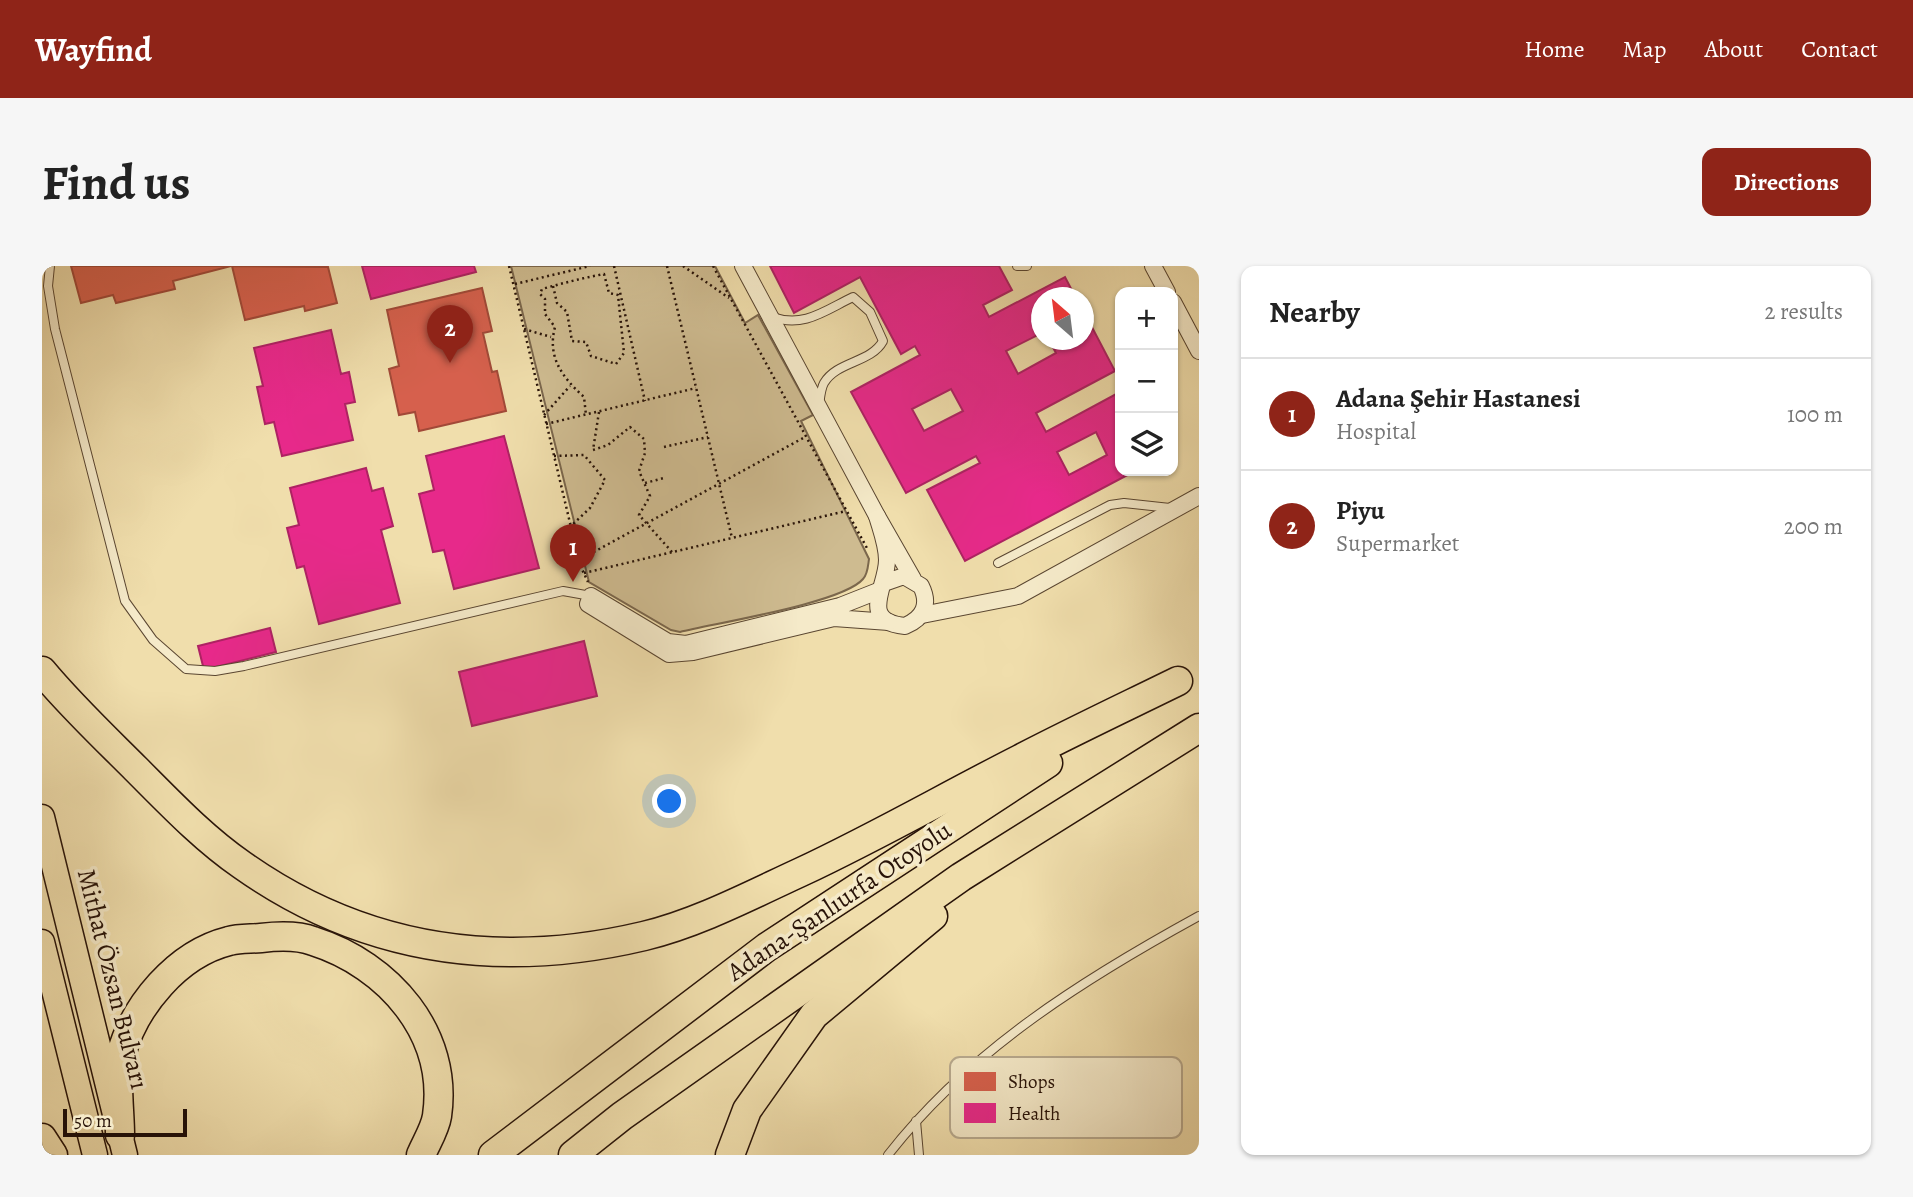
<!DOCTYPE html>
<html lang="en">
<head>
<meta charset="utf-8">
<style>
  :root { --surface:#fff; --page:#f6f6f6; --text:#222; --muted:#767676; --line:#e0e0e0; --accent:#8f2418 }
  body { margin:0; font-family:Alegreya,serif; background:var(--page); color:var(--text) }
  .controls { position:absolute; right:21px; top:21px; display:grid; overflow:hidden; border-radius:14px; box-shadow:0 2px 5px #0004 }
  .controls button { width:63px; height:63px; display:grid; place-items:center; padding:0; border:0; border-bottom:2px solid var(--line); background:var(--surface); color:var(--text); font:35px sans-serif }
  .compass { position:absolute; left:989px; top:21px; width:63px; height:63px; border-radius:50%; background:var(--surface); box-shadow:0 2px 5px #0004; rotate:332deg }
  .scale { position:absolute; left:21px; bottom:18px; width:124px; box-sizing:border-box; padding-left:7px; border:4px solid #281308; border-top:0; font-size:19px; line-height:24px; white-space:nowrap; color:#281308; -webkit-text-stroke:5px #f5eac9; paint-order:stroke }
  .you { position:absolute; left:628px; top:536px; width:24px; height:24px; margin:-18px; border:5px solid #fff; border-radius:50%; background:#1a73e8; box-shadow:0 0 0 10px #1a73e833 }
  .badge { display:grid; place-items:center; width:46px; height:46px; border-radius:50%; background:var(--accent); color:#fff; font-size:23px; font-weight:700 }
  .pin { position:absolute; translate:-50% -58px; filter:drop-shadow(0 2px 4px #0008) }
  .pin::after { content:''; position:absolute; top:37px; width:24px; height:21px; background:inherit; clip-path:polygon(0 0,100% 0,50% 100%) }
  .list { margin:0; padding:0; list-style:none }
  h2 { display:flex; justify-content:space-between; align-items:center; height:91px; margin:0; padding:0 28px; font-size:30px }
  h2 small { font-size:23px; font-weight:400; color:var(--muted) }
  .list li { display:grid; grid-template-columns:46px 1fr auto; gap:21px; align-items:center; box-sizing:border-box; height:112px; padding:0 28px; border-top:2px solid var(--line) }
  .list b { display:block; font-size:26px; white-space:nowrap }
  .list p { margin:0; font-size:23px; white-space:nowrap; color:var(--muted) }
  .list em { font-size:23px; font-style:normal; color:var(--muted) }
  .icon { flex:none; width:38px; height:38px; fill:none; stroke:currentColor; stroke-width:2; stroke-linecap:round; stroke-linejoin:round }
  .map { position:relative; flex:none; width:1157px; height:889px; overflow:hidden; border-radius:14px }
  header { display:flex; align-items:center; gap:42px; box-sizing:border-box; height:98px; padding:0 35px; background:var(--accent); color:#fff }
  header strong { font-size:33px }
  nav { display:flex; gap:38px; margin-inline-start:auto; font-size:24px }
  .intro { display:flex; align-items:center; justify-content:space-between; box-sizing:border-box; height:168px; padding:0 42px }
  h1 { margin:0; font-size:49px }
  .button { padding:18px 32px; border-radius:14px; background:var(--accent); color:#fff; font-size:24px; font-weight:700 }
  main { display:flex; gap:42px; padding:0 42px }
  aside { flex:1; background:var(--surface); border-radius:14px; box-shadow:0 2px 5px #0004 }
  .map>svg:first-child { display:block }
  .green { fill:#cebb90; stroke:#7b674c; stroke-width:2 }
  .shops { fill:#d6604d; stroke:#a24938; stroke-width:2 }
  .health { fill:#e7298a; stroke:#ae2263; stroke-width:2; fill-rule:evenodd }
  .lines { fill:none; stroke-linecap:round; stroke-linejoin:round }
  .service-casing { stroke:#5a4631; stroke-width:10 }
  .minor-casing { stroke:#5a4631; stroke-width:18 }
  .primary-casing { stroke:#281308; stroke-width:27 }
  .motorway-casing { stroke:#281308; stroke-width:31 }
  .path { stroke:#281308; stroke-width:2.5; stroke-dasharray:2 3.5; stroke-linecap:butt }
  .service { stroke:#f5eac9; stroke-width:8 }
  .minor { stroke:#f5eac9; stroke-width:16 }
  .primary { stroke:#f0deac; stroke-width:24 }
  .motorway { stroke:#f0deac; stroke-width:28 }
  .labels { text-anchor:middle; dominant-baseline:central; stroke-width:7; stroke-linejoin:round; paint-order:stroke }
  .street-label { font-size:26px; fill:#281308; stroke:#f5eac9 }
  .key { fill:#f5eac9; stroke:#b8aa8f; stroke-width:2 }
  .key-label { font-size:19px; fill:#281308 }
</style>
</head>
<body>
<header>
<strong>Wayfind</strong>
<nav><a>Home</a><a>Map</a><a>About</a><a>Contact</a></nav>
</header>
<div class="intro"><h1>Find us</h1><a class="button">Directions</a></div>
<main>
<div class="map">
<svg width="1157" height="889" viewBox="0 0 1157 889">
  <rect width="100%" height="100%" fill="#f0deac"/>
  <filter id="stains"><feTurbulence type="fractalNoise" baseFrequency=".00286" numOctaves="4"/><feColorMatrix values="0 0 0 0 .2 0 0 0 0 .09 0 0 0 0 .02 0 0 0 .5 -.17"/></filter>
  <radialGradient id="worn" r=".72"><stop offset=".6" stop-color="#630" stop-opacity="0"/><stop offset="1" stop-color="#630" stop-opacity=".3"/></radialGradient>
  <path class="green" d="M469,0h204l30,57 13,-8 55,100 -12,6 68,138c-1,6 -1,15 -6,20 -20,24 -147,44 -183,53l-9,-2 -82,-48z"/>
  <g class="shops">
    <polygon points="29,0 189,0 131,15 133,23 74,37 71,29 39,37"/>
    <polygon points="190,0 286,1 295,37 263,45 262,40 203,54"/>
    <polygon points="440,22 450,65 441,67 450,106 455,105 464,145 377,165 373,146 357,149 347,103 357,100 345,44"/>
  </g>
  <g class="health">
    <polygon points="320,0 432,0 434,6 329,33"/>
    <path d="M728,0h229l13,24 -29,15 6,12 76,-40 11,21h-34v35l-36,18 12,23 38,-21 -7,-13h35v-28l31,59 -79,42 10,19 74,-40v79h15l-170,90 -38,-71 53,-27 -4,-7 -70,37 -55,-101 69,-37 -5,-9 -14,8 -41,-77 -66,36zM909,123l12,22 -39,20 -12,-22zM1054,166l11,23 -38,20 -12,-23z"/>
    <polygon points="289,64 299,108 307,106 313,136 303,138 311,174 240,190 232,156 223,158 215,121 221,120 212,82"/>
    <polygon points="462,170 497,302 412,323 402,284 391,286 377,228 392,224 384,190"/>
    <polygon points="324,202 330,225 341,222 351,260 339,264 358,337 277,358 262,300 255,302 245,262 257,259 248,222"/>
    <polygon points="228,362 234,386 162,404 156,380"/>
    <polygon points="542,375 555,430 430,460 417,406"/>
  </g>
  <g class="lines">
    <g class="service-casing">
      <g id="service">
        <polyline points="8,0 6,20 13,63 83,335 111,374 144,403 173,405 202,400 521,325 549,330"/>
        <polyline points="975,0 985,0"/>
        <path d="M730,51c32,11 52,-6 81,-20l17,15 13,29c-12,22 -46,20 -59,42 -3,5 -4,15 -5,22"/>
        <polyline points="956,297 1068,239 1082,237 1128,242"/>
        <polyline points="874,855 877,889"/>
        <path d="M846,889c82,-105 196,-176 311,-239"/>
      </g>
    </g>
    <g class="minor-casing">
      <g id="minor">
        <polyline points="701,0 835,250"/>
        <polyline points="1111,0 1125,26"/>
        <polyline points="1131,36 1157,85"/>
        <path d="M842,317l20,-7 17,10c9,18 3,32 -16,40 -47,-5 -18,-39 -18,-66 0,-15 -6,-30 -10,-44l36,63"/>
        <polyline points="836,325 798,340 644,378 626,376 549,330 546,338 627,388 651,386 792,352 847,356"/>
        <polyline points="880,349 976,330 1157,230"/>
      </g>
    </g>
    <g class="primary-casing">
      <g id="primary">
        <polyline points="0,551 83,889"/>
        <polyline points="0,676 53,889"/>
      </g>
    </g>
    <g class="motorway-casing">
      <g id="motorway">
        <path d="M0,405c29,35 62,66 94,98 34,34 67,69 106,96 123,87 258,105 402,71 54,-13 107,-41 157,-64 75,-35 146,-76 219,-113 52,-27 105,-52 158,-78"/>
        <path d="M78,869c0,-24 -5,-56 1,-80 13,-49 56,-101 108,-114 10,-3 22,-2 32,-3 17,-2 36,-3 52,3 76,24 136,93 124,175 -2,13 -11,27 -16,39"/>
        <polyline points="0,872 11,889"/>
        <polyline points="451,889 725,681 1006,497"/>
        <polyline points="531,889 580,850 919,611 1157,462"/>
        <polyline points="688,889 705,844 772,749 891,650"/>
      </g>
    </g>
    <g class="path">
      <polyline points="467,0 538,299 546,316"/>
      <polyline points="572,0 603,135"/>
      <polyline points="625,0 690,272"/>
      <polyline points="641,0 687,32"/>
      <polyline points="671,0 826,284"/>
      <polyline points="473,18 548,0"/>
      <path d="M511,20l4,17 10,9 5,29 14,1 5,14 25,8 8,-11 -6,-58 -9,-2 -5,-19c-21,4 -41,9 -62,15l-2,5 5,5v15l10,13c-8,30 7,50 29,70l2,18"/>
      <polyline points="482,63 509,71"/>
      <polyline points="557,146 551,184 566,179 588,161 602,173 603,187 597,205 608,230 597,249 630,286"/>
      <polyline points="502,149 528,120"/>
      <polyline points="504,158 654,122"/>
      <polyline points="622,181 666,171"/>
      <polyline points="512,190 542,189 563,214 548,242 529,260"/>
      <polyline points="603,217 622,212"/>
      <polyline points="537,294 763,171"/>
      <polyline points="542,307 804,245"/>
    </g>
    <use href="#service" class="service"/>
    <use href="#minor" class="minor"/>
    <use href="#primary" class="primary"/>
    <use href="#motorway" class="motorway"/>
  </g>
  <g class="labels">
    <g class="street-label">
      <text transform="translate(797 635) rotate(-34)">Adana-Şanlıurfa Otoyolu</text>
      <text transform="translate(71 713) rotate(76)">Mithat Özsan Bulvarı</text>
    </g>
  </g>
  <rect x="908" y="791" width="232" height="81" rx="10" class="key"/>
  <rect x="922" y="806" width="32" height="19" fill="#d6604d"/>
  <rect x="922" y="837" width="32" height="20" fill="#e7298a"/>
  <g class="key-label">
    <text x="966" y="822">Shops</text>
    <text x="966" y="854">Health</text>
  </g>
  <rect width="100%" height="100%" filter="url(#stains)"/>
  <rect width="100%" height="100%" fill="url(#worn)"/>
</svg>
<div class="controls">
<button>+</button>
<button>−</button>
<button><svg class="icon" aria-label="layers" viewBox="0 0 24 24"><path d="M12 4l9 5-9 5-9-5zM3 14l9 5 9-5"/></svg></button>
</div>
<svg class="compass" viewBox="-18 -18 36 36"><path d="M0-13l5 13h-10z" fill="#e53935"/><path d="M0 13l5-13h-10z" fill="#767676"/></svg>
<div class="scale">50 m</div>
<div class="you"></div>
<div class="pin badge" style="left:531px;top:316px">1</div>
<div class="pin badge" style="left:408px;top:97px">2</div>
</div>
<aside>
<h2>Nearby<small>2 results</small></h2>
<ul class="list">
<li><span class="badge">1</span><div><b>Adana Şehir Hastanesi</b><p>Hospital</p></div><em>100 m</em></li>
<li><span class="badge">2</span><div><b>Piyu</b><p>Supermarket</p></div><em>200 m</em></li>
</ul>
</aside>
</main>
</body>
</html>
